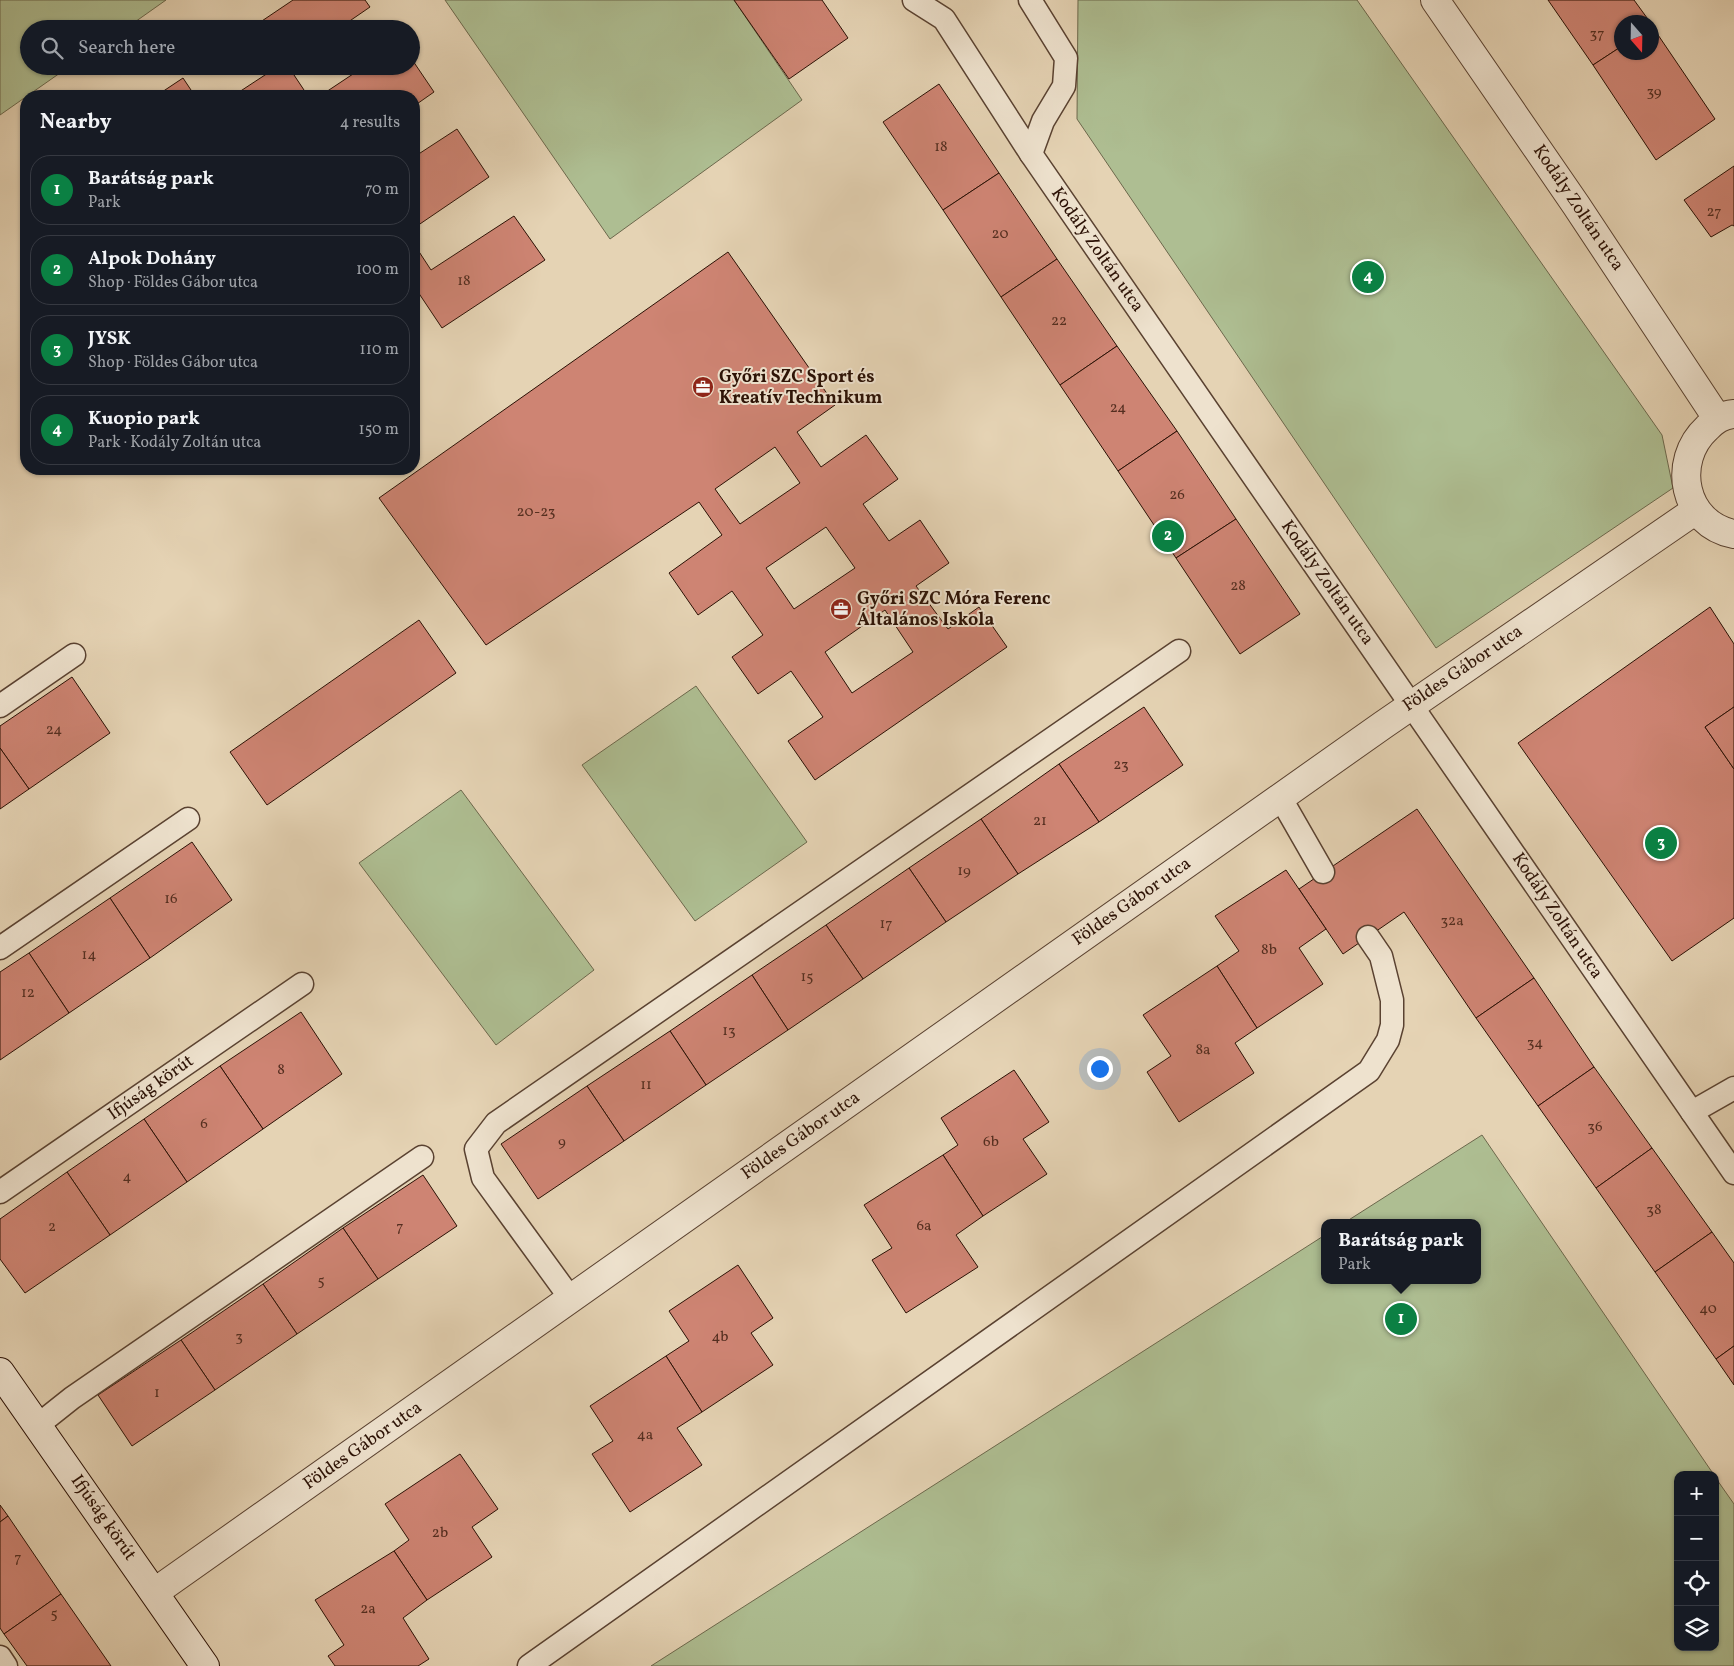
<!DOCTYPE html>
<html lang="en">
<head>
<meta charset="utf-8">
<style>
  :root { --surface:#171b24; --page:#20242c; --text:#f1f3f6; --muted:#9ea1a6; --line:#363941; --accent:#0b8043 }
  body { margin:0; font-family:Vollkorn,serif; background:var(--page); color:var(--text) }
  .controls { position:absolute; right:15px; bottom:15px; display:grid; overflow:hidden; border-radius:10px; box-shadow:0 1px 4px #0004 }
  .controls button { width:45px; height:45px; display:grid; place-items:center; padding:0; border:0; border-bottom:1px solid var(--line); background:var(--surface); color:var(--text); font:25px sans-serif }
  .compass { position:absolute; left:1614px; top:15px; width:45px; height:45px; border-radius:50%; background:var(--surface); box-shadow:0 1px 4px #0004; rotate:160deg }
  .you { position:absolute; left:1099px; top:1068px; width:18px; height:18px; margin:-12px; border:4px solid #fff; border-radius:50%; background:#1a73e8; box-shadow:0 0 0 8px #1a73e833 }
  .badge { display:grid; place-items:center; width:32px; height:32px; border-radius:50%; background:var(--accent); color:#fff; font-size:16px; font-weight:700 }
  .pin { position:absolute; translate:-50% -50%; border:2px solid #fff; box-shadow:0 1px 5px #0006 }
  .popup { position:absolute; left:1321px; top:1219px; width:160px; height:65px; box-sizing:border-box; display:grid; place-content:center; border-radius:10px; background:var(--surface); filter:drop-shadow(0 1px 4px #0005); font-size:16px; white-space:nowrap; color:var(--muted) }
  .popup b { font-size:19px; color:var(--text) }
  .popup::after { content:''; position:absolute; left:50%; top:100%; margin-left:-10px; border:10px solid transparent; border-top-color:var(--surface) }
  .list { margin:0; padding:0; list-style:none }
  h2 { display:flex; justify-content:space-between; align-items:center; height:65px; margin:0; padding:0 20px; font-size:21px }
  h2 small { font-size:16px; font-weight:400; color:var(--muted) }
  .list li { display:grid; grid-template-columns:32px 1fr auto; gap:15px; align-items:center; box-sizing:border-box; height:70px; margin:0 10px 10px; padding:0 10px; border:1px solid var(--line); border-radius:20px }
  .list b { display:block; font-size:19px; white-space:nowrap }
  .list p { margin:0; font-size:16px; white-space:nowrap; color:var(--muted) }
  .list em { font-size:16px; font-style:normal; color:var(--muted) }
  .icon { flex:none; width:28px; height:28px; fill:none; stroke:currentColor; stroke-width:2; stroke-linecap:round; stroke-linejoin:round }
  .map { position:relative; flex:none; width:1734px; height:1666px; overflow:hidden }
  .search { position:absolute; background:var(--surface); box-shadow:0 1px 4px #0004; left:20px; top:20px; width:400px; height:55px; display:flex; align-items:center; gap:12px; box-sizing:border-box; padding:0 18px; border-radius:28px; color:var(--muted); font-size:19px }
  .panel { position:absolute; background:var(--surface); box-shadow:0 1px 4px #0004; left:20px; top:90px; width:400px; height:385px; border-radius:20px }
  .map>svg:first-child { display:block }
  .green { fill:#aebe92; stroke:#6c684c }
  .building { fill:#ce8473; stroke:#2b1105; fill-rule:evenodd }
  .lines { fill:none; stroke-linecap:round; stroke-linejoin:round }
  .lane-casing { stroke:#5a4231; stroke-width:25 }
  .street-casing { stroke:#5a4231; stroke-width:30 }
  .secondary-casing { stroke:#2b1105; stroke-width:30 }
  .lane { stroke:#eee2ce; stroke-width:22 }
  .street { stroke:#eee2ce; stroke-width:28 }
  .secondary { stroke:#eee2ce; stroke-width:28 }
  .labels { text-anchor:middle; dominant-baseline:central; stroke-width:4; stroke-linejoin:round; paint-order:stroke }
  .number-label { font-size:15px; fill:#542e20 }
  .street-label { font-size:18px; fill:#2b1105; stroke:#eee2ce }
  .poi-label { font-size:18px; font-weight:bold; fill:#2b1105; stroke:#eee2ce; text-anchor:start }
</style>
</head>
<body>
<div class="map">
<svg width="1734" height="1666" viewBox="0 0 1734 1666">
  <rect width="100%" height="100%" fill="#e5d3b4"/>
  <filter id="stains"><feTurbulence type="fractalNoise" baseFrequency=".004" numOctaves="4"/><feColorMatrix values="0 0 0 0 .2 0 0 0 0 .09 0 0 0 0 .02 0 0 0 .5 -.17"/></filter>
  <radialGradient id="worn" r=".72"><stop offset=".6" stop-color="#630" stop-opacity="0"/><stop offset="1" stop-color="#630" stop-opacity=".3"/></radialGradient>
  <g class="green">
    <polygon points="0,0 166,0 125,29 29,29 29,66 70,66 0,115"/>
    <polygon points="445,0 734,0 802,100 610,239"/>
    <polygon points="1078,0 1357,0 1662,435 1673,488 1436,648 1077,119"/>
    <polygon points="696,686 807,842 695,921 582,765"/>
    <polygon points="461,790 594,970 496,1045 359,863"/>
    <polygon points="1482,1135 1714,1475 1678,1475 1678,1647 1715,1647 1715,1477 1734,1504 1734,1666 651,1666 1325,1235 1325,1280 1477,1280 1477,1223 1344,1223"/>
  </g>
  <g class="building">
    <polygon points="293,0 365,0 370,7 338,29 250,29"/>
    <polygon points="734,0 822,0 848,38 789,79"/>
    <polygon points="1548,0 1634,0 1650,22 1622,22 1622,46 1593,65"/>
    <polygon points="1652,26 1715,119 1656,160 1593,65 1622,46 1622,52 1652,52"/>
    <polygon points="411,58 434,92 414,106 414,96 320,96 365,66 411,66"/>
    <polygon points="264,66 288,66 308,96 233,96 268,73"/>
    <polygon points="183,78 195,96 156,96"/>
    <polygon points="939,84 999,173 943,210 883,122"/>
    <polygon points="457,129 489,177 414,228 414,157"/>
    <polygon points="1734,166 1734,226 1732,225 1711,237 1684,200"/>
    <polygon points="999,173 1057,259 1001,297 943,210"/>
    <polygon points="514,216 545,260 442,328 418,292 414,295 414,244 431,270"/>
    <path d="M728,252l107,153 -38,27 24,35 45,-32 32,44 -35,25 26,37 31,-21 29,43 -33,23 32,43 31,-22 28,40 -192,133 -27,-39 35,-24 -32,-46 -33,23 -26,-37 31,-22 -31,-44 -34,24 -29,-42 53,-38 -23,-33 -213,143 -107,-147zM775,447l25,36 -60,41 -25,-35zM826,527l29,41 -61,41 -28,-41zM885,610l28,42 -61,41 -27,-41z"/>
    <polygon points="1057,259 1117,346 1060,385 1001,297"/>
    <polygon points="1117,346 1177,431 1118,471 1060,385"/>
    <polygon points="1177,431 1236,519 1176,558 1118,471"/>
    <polygon points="1236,519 1300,614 1240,654 1176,558"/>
    <polygon points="1710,607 1734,644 1734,707 1705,727 1734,769 1734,918 1672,961 1518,743"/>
    <polygon points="419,620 456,673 267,805 230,752"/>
    <polygon points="72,677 110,733 29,789 0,748 0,726"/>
    <polygon points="1144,707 1183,765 1099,822 1059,764"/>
    <polygon points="1734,707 1734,769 1705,727"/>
    <polygon points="0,748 29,789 0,809"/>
    <polygon points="1059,764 1099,822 1018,874 981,819"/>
    <polygon points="1417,809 1534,978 1476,1018 1404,912 1343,954 1299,889"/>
    <polygon points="981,819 1018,874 946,922 909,868"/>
    <polygon points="192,842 232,900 150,958 110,898"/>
    <polygon points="909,868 946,922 863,979 826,925"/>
    <polygon points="1286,870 1326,929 1299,948 1323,984 1257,1028 1217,966 1239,951 1215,916"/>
    <polygon points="110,898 150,958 69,1013 29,953"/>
    <polygon points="826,925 863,979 788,1030 752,975"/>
    <polygon points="29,953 69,1013 0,1060 0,972"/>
    <polygon points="1217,966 1257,1028 1235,1043 1254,1073 1179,1122 1147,1072 1171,1056 1143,1015"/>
    <polygon points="752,975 788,1030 706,1085 670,1031"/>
    <polygon points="1534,978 1594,1067 1538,1106 1476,1018"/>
    <polygon points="301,1012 342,1074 263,1129 220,1066"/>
    <polygon points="670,1031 706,1085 624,1141 587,1086"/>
    <polygon points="220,1066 263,1129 187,1182 144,1119"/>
    <polygon points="1594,1067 1652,1148 1596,1188 1538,1106"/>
    <polygon points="1014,1070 1049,1122 1023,1139 1047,1174 983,1216 943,1155 958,1145 941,1118"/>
    <polygon points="587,1086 624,1141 538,1199 501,1144"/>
    <polygon points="144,1119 187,1182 110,1235 67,1172"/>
    <polygon points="1652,1148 1712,1232 1655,1272 1596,1188"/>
    <polygon points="943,1155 983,1216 956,1235 978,1267 906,1313 872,1260 892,1248 864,1205"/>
    <polygon points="67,1172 110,1235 25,1293 0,1259 0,1219"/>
    <polygon points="423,1175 457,1226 378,1279 343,1228"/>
    <polygon points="343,1228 378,1279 297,1334 263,1284"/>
    <polygon points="1712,1232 1734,1263 1734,1346 1716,1359 1655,1272"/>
    <polygon points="738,1265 773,1318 751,1333 773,1365 702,1412 666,1356 689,1341 669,1311"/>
    <polygon points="263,1284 297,1334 215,1390 181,1340"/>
    <polygon points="181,1340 215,1390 132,1446 98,1395"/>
    <polygon points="1734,1346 1734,1385 1716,1359"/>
    <polygon points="666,1356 702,1412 677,1428 702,1465 630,1512 592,1454 613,1441 590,1406"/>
    <polygon points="460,1454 498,1509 472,1527 492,1557 427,1600 394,1551 409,1540 385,1504"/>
    <polygon points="0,1505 8,1516 0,1522"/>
    <polygon points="8,1516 61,1594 4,1634 0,1628 0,1522"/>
    <polygon points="394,1551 427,1600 403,1618 429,1659 418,1666 335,1666 328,1656 344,1645 315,1600"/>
    <polygon points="61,1594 111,1666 27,1666 4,1634"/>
  </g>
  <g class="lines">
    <g class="lane-casing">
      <g id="lane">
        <polyline points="914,0 944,19 1031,154 1734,1173"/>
        <polyline points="1030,0 1066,58 1064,86 1043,121 1031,154"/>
        <polyline points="0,706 74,655"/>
        <polyline points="1280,797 1323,872"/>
        <polyline points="0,948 188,819"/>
        <polyline points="1692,1112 1734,1088"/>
        <polyline points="0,1192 302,984"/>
        <polyline points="571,1299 483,1178 476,1149 496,1123 1179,651"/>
        <polyline points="38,1425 72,1398 422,1157"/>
        <polyline points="0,1657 6,1666"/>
        <polyline points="529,1666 1369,1071 1388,1040 1392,1025 1392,1000 1381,956 1368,937"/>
      </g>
    </g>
    <g class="street-casing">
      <g id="street">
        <polyline points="1435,0 1576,205 1717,418"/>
        <path d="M1734,414c-12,1 -19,6 -27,14 -36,33 -24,96 27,106"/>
        <polyline points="155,1592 1383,725 1696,510"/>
      </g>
    </g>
    <g class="secondary-casing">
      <polyline id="secondary" points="0,1372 205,1666"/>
    </g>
    <use href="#lane" class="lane"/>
    <use href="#street" class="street"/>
    <use href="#secondary" class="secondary"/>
  </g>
  <defs>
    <g id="office-disc" transform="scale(1.125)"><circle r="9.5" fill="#8f2418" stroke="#eee2ce"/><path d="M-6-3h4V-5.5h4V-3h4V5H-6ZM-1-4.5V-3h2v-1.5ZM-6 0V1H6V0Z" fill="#fff"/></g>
  </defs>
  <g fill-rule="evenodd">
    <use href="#office-disc" x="703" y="387"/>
    <use href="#office-disc" x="841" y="609"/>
  </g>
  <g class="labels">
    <g class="number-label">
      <text x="1597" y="34">37</text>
      <text x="1654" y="92">39</text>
      <text x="941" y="147">18</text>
      <text x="1714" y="212">27</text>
      <text x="1000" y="234">20</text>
      <text x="464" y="281">18</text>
      <text x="1059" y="321">22</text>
      <text x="1118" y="408">24</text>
      <text x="1177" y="495">26</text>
      <text x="536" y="512">20-23</text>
      <text x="1238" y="586">28</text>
      <text x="54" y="730">24</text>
      <text x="1121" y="765">23</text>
      <text x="1040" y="821">21</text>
      <text x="964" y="871">19</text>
      <text x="171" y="899">16</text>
      <text x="1452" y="921">32a</text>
      <text x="886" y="924">17</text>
      <text x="1269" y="950">8b</text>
      <text x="89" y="955">14</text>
      <text x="807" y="977">15</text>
      <text x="28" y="993">12</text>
      <text x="729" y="1031">13</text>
      <text x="1535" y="1043">34</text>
      <text x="1203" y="1050">8a</text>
      <text x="281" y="1070">8</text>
      <text x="646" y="1085">11</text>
      <text x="204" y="1124">6</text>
      <text x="1595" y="1127">36</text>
      <text x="562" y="1142">9</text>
      <text x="991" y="1142">6b</text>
      <text x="127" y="1177">4</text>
      <text x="1654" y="1210">38</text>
      <text x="924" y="1226">6a</text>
      <text x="52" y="1227">2</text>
      <text x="400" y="1227">7</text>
      <text x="321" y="1281">5</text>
      <text x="1708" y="1309">40</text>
      <text x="239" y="1337">3</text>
      <text x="720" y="1337">4b</text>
      <text x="157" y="1393">1</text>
      <text x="645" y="1435">4a</text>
      <text x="440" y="1533">2b</text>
      <text x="18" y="1558">7</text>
      <text x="368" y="1609">2a</text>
      <text x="54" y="1614">5</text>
    </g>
    <g class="street-label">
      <text transform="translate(1578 208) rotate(56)">Kodály Zoltán utca</text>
      <text transform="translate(1097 250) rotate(55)">Kodály Zoltán utca</text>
      <text transform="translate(1327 583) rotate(55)">Kodály Zoltán utca</text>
      <text transform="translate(1463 669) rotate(-34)">Földes Gábor utca</text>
      <text transform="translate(1132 902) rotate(-35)">Földes Gábor utca</text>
      <text transform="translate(1557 916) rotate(56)">Kodály Zoltán utca</text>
      <text transform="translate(151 1088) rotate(-35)">Ifjúság körút</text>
      <text transform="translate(801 1136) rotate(-35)">Földes Gábor utca</text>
      <text transform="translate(363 1446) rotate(-35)">Földes Gábor utca</text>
      <text transform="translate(103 1518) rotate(55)">Ifjúság körút</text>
    </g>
    <g class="poi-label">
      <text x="719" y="377">Győri SZC Sport és<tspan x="719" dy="21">Kreatív Technikum</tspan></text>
      <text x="857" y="599">Győri SZC Móra Ferenc<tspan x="857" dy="21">Általános Iskola</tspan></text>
    </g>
  </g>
  <rect width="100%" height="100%" filter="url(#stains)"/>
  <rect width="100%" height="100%" fill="url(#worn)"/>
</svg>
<div class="controls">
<button>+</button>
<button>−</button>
<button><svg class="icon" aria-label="locate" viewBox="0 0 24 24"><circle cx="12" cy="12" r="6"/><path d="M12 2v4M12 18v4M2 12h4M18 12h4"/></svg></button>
<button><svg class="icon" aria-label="layers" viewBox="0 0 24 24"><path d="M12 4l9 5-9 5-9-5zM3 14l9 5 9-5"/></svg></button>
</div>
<svg class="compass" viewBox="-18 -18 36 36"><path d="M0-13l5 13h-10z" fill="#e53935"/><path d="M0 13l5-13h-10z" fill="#9ea1a6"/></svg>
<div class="you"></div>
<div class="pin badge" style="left:1401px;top:1319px">1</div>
<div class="popup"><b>Barátság park</b>Park</div>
<div class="pin badge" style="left:1168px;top:536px">2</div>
<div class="pin badge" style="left:1661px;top:843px">3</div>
<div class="pin badge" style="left:1368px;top:277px">4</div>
<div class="search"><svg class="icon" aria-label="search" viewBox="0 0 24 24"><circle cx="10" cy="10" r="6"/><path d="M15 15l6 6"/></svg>Search here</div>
<section class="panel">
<h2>Nearby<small>4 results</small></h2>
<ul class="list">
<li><span class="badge">1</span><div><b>Barátság park</b><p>Park</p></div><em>70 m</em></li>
<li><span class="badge">2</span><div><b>Alpok Dohány</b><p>Shop · Földes Gábor utca</p></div><em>100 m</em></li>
<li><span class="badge">3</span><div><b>JYSK</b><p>Shop · Földes Gábor utca</p></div><em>110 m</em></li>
<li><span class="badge">4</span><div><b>Kuopio park</b><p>Park · Kodály Zoltán utca</p></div><em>150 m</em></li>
</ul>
</section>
</div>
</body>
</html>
